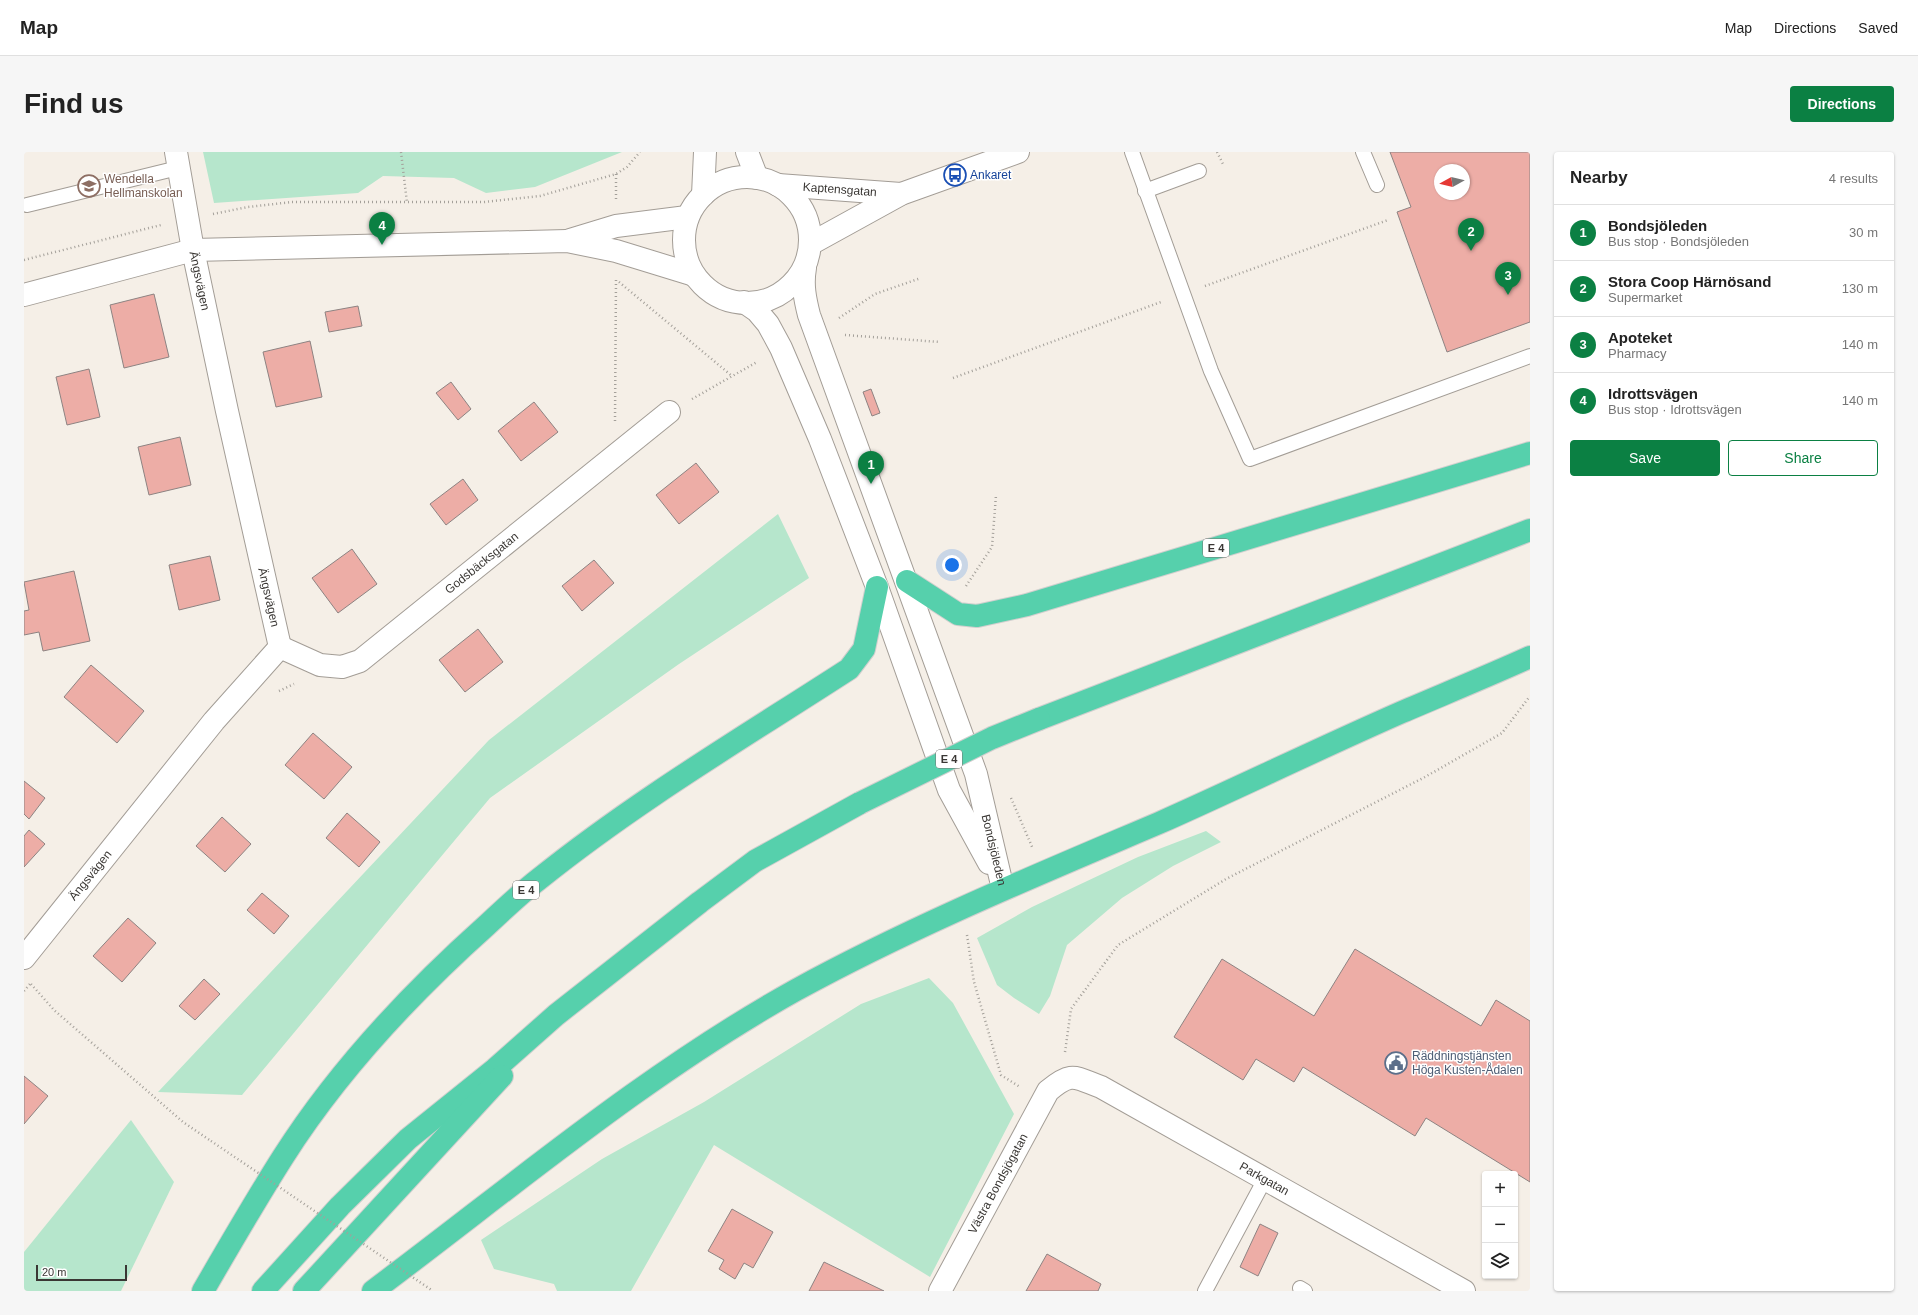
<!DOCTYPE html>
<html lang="en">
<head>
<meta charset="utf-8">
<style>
  :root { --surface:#fff; --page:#f6f6f6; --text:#222; --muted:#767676; --line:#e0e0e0; --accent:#0b8043 }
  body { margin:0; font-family:Arial,sans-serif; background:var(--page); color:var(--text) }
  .controls { position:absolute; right:12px; bottom:12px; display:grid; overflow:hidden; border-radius:4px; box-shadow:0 1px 3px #0004 }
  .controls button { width:36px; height:36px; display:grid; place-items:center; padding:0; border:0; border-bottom:1px solid var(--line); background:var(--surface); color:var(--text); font:20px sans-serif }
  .compass { position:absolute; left:1410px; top:12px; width:36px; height:36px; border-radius:50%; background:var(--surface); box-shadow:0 1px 3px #0004; rotate:262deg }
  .scale { position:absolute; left:12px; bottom:10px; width:91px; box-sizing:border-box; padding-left:4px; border:2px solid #3a3734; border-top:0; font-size:11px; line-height:14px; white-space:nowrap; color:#3a3734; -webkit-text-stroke:3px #fff; paint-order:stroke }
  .you { position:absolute; left:928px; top:413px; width:14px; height:14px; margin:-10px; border:3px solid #fff; border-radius:50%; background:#1a73e8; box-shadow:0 0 0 6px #1a73e833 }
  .badge { display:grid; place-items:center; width:26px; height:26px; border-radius:50%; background:var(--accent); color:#fff; font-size:13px; font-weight:700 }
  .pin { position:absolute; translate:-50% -33px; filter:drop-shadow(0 1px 2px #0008) }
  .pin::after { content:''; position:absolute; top:21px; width:14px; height:12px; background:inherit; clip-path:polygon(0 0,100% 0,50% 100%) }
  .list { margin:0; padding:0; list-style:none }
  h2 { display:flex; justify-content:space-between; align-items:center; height:52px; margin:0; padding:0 16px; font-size:17px }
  h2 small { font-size:13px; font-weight:400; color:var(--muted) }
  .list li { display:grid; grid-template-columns:26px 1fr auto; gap:12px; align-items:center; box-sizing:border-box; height:56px; padding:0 16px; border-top:1px solid var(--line) }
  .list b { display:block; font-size:15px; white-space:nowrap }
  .list p { margin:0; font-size:13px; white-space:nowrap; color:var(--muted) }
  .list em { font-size:13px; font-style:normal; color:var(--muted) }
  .actions { display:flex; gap:8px; padding:12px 16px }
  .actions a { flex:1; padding:9px 0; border:1px solid var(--accent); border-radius:4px; text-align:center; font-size:14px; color:var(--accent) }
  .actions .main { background:var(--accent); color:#fff }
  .icon { flex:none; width:22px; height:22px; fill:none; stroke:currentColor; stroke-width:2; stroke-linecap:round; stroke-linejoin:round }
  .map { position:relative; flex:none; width:1506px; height:1139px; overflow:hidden; border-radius:4px }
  header { display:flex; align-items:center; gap:24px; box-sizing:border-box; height:56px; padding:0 20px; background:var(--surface); border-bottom:1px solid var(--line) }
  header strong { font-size:19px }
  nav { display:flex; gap:22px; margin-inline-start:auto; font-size:14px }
  .intro { display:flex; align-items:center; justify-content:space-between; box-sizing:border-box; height:96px; padding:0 24px }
  h1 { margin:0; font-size:28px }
  .button { padding:10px 18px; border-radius:4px; background:var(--accent); color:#fff; font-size:14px; font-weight:700 }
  main { display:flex; gap:24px; padding:0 24px }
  aside { flex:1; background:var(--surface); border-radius:4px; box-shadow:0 1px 3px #0004 }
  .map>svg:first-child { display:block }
  .green { fill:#b6e6cc }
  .building { fill:#edada6; stroke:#8d8382; fill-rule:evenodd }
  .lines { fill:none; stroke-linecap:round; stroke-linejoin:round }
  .service-casing { stroke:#a39d96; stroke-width:16 }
  .minor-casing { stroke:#a39d96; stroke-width:24 }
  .secondary-casing { stroke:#a39d96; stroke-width:24 }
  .trunk-casing { stroke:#d0cfce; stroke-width:24 }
  .path { stroke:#a4a09a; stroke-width:2.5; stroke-dasharray:1 3; stroke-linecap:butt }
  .service { stroke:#fff; stroke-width:14 }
  .minor { stroke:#fff; stroke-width:22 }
  .secondary { stroke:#fff; stroke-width:22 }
  .trunk { stroke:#56d0ac; stroke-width:22 }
  .trunk-bridge-casing { stroke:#d0cfce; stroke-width:24; stroke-linecap:butt }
  .path-bridge { stroke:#a4a09a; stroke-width:2.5; stroke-dasharray:1 3; stroke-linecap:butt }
  .trunk-bridge { stroke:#56d0ac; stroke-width:22 }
  .labels { text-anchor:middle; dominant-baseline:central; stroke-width:3; stroke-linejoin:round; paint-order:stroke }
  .shield { fill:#fff; stroke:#757371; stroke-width:1 }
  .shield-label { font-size:11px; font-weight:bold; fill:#3a3734 }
  .transit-label { font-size:12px; fill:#164399; stroke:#fff; text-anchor:start }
  .education-label { font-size:12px; fill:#785e54; stroke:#fff; text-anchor:start }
  .street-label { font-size:12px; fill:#3a3734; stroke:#fff }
  .service-label { font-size:12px; fill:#4e5e75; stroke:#fff; text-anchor:start }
</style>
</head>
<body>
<header>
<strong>Map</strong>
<nav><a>Map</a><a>Directions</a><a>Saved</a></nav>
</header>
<div class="intro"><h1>Find us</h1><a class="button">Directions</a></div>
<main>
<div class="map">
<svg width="1506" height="1139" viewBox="0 0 1506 1139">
  <rect width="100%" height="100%" fill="#f5efe7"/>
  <g class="green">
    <polygon points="179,0 598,0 511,35 462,41 430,26 359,24 334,41 190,51"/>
    <polygon points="754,362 785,426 655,512 466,646 218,943 134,940 465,588"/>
    <polygon points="1182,679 1197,690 1149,714 1098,746 1043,793 1026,844 1015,862 990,846 973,833 953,786 1008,755 1114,705"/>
    <polygon points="905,826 929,851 990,962 906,1125 690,993 607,1139 533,1139 530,1132 470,1117 457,1088 578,1007 680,950 837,852"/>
    <polygon points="107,968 150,1030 97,1139 0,1139 0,1100"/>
  </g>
  <g class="building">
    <path d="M1366,0h140v170l-83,30 -50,-140 14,-5zM1416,18h24v24h-24z"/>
    <polygon points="130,142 145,205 100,216 86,153"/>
    <polygon points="334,154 338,174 305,180 301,160"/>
    <polygon points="286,189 298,245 252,255 239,200"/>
    <polygon points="65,217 76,265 43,273 32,225"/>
    <polygon points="427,230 447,257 434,268 412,241"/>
    <polygon points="847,237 856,261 848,264 839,240"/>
    <polygon points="510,250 534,280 497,309 474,279"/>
    <polygon points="156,285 167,333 125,343 114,295"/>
    <polygon points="672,311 695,340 655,372 632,343"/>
    <polygon points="439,327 454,348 422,373 406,352"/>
    <polygon points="328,397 353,432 314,461 288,426"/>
    <polygon points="186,404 196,448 155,458 145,413"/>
    <polygon points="570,408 590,431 558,459 538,434"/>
    <polygon points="50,419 66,489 19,499 15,480 0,483 0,459 5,458 0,430"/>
    <polygon points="454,477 479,510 441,540 415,508"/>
    <polygon points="67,513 120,559 93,591 40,545"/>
    <polygon points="289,581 328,615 300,647 261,613"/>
    <polygon points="0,629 21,646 5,667 0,662"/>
    <polygon points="323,661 356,690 335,715 302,686"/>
    <polygon points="198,665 227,692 201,720 172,694"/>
    <polygon points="5,678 21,692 0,715 0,684"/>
    <polygon points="238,741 265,764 250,782 223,758"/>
    <polygon points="104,766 132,791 98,830 69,804"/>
    <polygon points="1331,797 1457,874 1472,848 1506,869 1506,1030 1402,966 1391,984 1279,915 1270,930 1232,907 1219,928 1150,885 1198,807 1290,864"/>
    <polygon points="180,827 196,842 171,868 155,854"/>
    <polygon points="0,924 24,944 0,972"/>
    <polygon points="708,1057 749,1080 729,1116 720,1111 711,1127 695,1117 700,1108 684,1099"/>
    <polygon points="1236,1072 1254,1081 1234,1124 1216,1115"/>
    <polygon points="1023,1102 1077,1132 1074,1139 1002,1139"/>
    <polygon points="800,1110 860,1139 785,1139"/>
  </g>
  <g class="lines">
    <g class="service-casing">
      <g id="service">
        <polyline points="1108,0 1187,219 1226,307 1506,204"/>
        <polyline points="1339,0 1353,33"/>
        <polyline points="1121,39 1175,19"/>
        <polyline points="3,53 154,16"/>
        <polyline points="1276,1136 1281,1139"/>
        <polyline points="1181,1139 1241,1027"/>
      </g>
    </g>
    <g class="minor-casing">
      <g id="minor">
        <path id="s1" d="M152,0l17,98 34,161 53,236"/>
        <polyline points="546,88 592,74 663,65"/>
        <polyline points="0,143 169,98 543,89 592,99 667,122"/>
        <path id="s2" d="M256,495l40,18 22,2 18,-6 309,-249"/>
        <path id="s3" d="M0,806l190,-237 66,-74"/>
        <path id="s4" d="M916,1139l108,-200c24,-20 26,-14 53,-4l363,204"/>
      </g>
    </g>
    <g class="secondary-casing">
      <g id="secondary">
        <polyline points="723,0 733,26"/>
        <circle cx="723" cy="88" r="63"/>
        <path id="s5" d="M754,33l123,9"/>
        <polyline points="679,43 681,0"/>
        <polyline points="788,91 877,42 994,0"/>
        <path id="s6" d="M781,116c-3,17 0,31 4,47l167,459 27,115"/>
        <polyline points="720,150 733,159 744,172 757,196 796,287 853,435 925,638 965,711"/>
      </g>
    </g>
    <g class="trunk-casing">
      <g id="trunk">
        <polyline points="883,429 934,462 953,464 1003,453 1506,301"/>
        <polyline points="1015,567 1506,378"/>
        <path d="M179,1139c26,-45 52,-90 80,-134 54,-85 129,-165 204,-232 17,-16 34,-32 52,-46 97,-78 205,-142 310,-210l15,-20 13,-62"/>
        <polyline points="239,1139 316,1054 384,987 471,917 532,863 676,750 731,709 836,651"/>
        <polyline points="280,1139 478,924"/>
        <path d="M349,1139c138,-103 272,-217 423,-301 117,-64 241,-115 363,-167 81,-36 161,-75 243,-111 42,-18 86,-36 128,-55"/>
      </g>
    </g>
    <g class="path">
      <polyline points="377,0 383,51"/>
      <polyline points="1193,0 1199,12"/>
      <polyline points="592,47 592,22"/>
      <polyline points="189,62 224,55 268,50 460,50 516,44 592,22 603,15 616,0"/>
      <polyline points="0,108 137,73"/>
      <polyline points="595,130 708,224"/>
      <polyline points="1181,134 1364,68"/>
      <polyline points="815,166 851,142 897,126"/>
      <polyline points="821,183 916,190"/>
      <polyline points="929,226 1137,150"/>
      <polyline points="668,247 733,210"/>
      <polyline points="591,269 592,126"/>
      <polyline points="942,434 968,395 972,343"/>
      <polyline points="255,539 270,532"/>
      <polyline points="987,646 1009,697"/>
      <polyline points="943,783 950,830 977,923 996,935"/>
      <polyline points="7,832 30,858 159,970 187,989"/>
      <polyline points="0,839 6,832"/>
      <polyline points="1041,900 1047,857 1094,793 1202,727 1401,625 1478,581 1506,544"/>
    </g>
    <use href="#service" class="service"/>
    <use href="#minor" class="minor"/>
    <use href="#secondary" class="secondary"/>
    <use href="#trunk" class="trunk"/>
    <g class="trunk-bridge-casing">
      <polyline id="trunk-bridge" points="836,651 968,586 1015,567"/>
    </g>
    <polyline class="path-bridge" points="187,989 409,1139"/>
    <use href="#trunk-bridge" class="trunk-bridge"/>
  </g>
  <defs>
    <g id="bus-ring" transform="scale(1.15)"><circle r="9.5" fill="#fff" stroke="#1a4fb4" stroke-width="1.5"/><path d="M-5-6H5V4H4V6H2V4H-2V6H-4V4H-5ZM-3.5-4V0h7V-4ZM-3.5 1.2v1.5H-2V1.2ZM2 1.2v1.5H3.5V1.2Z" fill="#1a4fb4"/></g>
    <g id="school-ring" transform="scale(1.15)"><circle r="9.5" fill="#fff" stroke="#8d6e63" stroke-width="1.5"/><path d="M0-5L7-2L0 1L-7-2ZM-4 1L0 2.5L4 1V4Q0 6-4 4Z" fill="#8d6e63"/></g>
    <g id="civic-ring" transform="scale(1.15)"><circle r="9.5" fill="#fff" stroke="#5c6f8a" stroke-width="1.5"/><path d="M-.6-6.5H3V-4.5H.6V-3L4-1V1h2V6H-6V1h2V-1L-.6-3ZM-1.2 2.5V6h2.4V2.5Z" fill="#5c6f8a"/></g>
  </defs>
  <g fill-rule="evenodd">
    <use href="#bus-ring" x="931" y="23"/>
    <use href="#school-ring" x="65" y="34"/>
    <use href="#civic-ring" x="1372" y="911"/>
  </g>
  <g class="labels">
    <g class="shield">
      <rect x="1179" y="387" width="26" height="18" rx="3"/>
      <rect x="912" y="598" width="26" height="18" rx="3"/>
      <rect x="489" y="729" width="26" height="18" rx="3"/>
    </g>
    <g class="shield-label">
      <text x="1192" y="396">E 4</text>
      <text x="925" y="607">E 4</text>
      <text x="502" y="738">E 4</text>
    </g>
    <g class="transit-label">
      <text x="946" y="23">Ankaret</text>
    </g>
    <g class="education-label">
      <text x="80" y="27">Wendella<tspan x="80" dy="14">Hellmanskolan</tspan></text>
    </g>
    <g class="street-label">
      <text stroke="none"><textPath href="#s5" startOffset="62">Kaptensgatan</textPath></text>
      <text stroke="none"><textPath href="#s1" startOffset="131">Ängsvägen</textPath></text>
      <text stroke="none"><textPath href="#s2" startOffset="241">Godsbäcksgatan</textPath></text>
      <text stroke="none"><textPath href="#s1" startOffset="455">Ängsvägen</textPath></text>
      <text stroke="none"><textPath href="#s6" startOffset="614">Bondsjöleden</textPath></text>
      <text stroke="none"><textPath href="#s3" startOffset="106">Ängsvägen</textPath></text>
      <text stroke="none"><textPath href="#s4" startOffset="473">Parkgatan</textPath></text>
      <text stroke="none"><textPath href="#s4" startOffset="122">Västra Bondsjögatan</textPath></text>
    </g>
    <g class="service-label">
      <text x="1388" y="904">Räddningstjänsten<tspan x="1388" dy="14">Höga Kusten-Ådalen</tspan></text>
    </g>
  </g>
</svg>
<div class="controls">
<button>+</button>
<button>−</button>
<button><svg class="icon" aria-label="layers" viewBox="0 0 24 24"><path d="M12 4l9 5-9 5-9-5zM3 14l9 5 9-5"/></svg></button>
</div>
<svg class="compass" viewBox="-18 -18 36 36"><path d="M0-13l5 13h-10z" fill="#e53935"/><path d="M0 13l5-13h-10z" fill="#767676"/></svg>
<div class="scale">20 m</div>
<div class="you"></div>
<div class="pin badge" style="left:847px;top:332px">1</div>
<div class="pin badge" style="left:1447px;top:99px">2</div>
<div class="pin badge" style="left:1484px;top:143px">3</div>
<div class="pin badge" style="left:358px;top:93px">4</div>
</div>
<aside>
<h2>Nearby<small>4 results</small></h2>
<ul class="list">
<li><span class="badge">1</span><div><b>Bondsjöleden</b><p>Bus stop · Bondsjöleden</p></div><em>30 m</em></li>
<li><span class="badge">2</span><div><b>Stora Coop Härnösand</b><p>Supermarket</p></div><em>130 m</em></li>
<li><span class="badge">3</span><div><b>Apoteket</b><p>Pharmacy</p></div><em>140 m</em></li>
<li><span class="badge">4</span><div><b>Idrottsvägen</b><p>Bus stop · Idrottsvägen</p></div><em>140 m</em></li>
</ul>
<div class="actions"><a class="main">Save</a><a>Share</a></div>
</aside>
</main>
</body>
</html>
